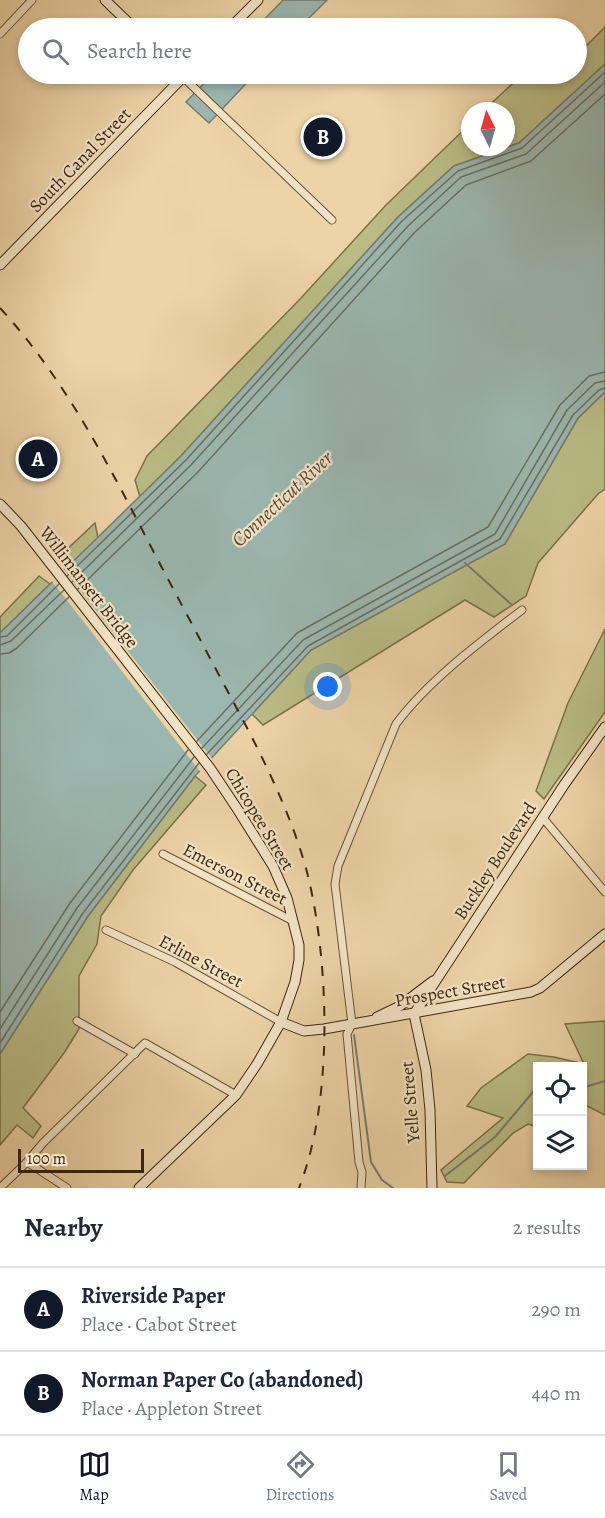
<!DOCTYPE html>
<html lang="en">
<head>
<meta charset="utf-8">
<style>
  :root { --surface:#fff; --page:#f2f2f3; --text:#1f2937; --muted:#747a83; --line:#e0e1e3; --accent:#111827 }
  body { margin:0; font-family:Alegreya,serif; background:var(--page); color:var(--text) }
  .controls { position:absolute; right:18px; bottom:18px; display:grid; overflow:hidden; border-radius:0px; box-shadow:0 3px 9px #0003 }
  .controls button { width:54px; height:54px; display:grid; place-items:center; padding:0; border:0; border-bottom:2px solid var(--line); background:var(--surface); color:var(--text); font:30px sans-serif }
  .compass { position:absolute; left:461px; top:102px; width:54px; height:54px; border-radius:50%; background:var(--surface); box-shadow:0 3px 9px #0003; rotate:355deg }
  .scale { position:absolute; left:18px; bottom:15px; width:126px; box-sizing:border-box; padding-left:6px; border:3px solid #3e270f; border-top:0; font-size:16px; line-height:21px; white-space:nowrap; color:#3e270f; -webkit-text-stroke:4px #f3e3c6; paint-order:stroke }
  .you { position:absolute; left:328px; top:687px; width:21px; height:21px; margin:-15px; border:4px solid #fff; border-radius:50%; background:#1a73e8; box-shadow:0 0 0 9px #1a73e833 }
  .badge { display:grid; place-items:center; width:39px; height:39px; border-radius:50%; background:var(--accent); color:#fff; font-size:20px; font-weight:700 }
  .pin { position:absolute; translate:-50% -50%; border:3px solid #fff; box-shadow:0 2px 6px #0006 }
  .list { margin:0; padding:0; list-style:none }
  h2 { display:flex; justify-content:space-between; align-items:center; height:78px; margin:0; padding:0 24px; font-size:26px }
  h2 small { font-size:20px; font-weight:400; color:var(--muted) }
  .list li { display:grid; grid-template-columns:39px 1fr auto; gap:18px; align-items:center; box-sizing:border-box; height:84px; padding:0 24px; border-top:2px solid var(--line) }
  .list b { display:block; font-size:22px; white-space:nowrap }
  .list p { margin:0; font-size:20px; white-space:nowrap; color:var(--muted) }
  .list em { font-size:20px; font-style:normal; color:var(--muted) }
  .icon { flex:none; width:33px; height:33px; fill:none; stroke:currentColor; stroke-width:2; stroke-linecap:round; stroke-linejoin:round }
  .map { position:relative; flex:none; width:605px; height:1188px; overflow:hidden }
  .search { position:absolute; background:var(--surface); box-shadow:0 3px 9px #0003; left:18px; right:18px; top:18px; height:66px; display:flex; align-items:center; gap:15px; box-sizing:border-box; padding:0 21px; border-radius:33px; color:var(--muted); font-size:22px }
  .sheet { height:246px; background:var(--surface) }
  nav { display:flex; justify-content:space-around; align-items:center; box-sizing:border-box; height:84px; border-top:2px solid var(--line); background:var(--surface); font-size:16px; color:var(--muted) }
  nav a { display:grid; justify-items:center; gap:3px }
  nav .on { color:var(--accent) }
  .map>svg:first-child { display:block }
  .green { fill:#babc86; stroke:#7c724a; stroke-width:1.5 }
  .water { fill:#9bb7b0; stroke:#767d70; stroke-width:1.5 }
  .pier { fill:#edd4a8 }
  .lines { fill:none; stroke-linecap:round; stroke-linejoin:round }
  .shore { stroke:#6c6f60; stroke-width:1.5 }
  .stream { stroke:#767d70; stroke-width:2 }
  .street-casing { stroke:#6a5235; stroke-width:9 }
  .secondary-casing { stroke:#3e270f; stroke-width:11 }
  .street { stroke:#f3e3c6; stroke-width:7 }
  .secondary { stroke:#f3e3c6; stroke-width:9 }
  .rail { stroke:#3e270f; stroke-width:2; stroke-dasharray:10 10; stroke-linecap:butt }
  .labels { text-anchor:middle; dominant-baseline:central; stroke-width:4.5; stroke-linejoin:round; paint-order:stroke }
  .street-label { font-size:18px; fill:#3e270f; stroke:#f3e3c6 }
  .water-label { font-size:20px; font-style:italic; fill:#554b37; stroke:#f3e3c6 }
</style>
</head>
<body>
<div class="map">
<svg width="605" height="1188" viewBox="0 0 605 1188">
  <rect width="100%" height="100%" fill="#edd4a8"/>
  <filter id="stains"><feTurbulence type="fractalNoise" baseFrequency=".00333" numOctaves="4"/><feColorMatrix values="0 0 0 0 .2 0 0 0 0 .09 0 0 0 0 .02 0 0 0 .5 -.17"/></filter>
  <radialGradient id="worn" r=".72"><stop offset=".6" stop-color="#630" stop-opacity="0"/><stop offset="1" stop-color="#630" stop-opacity=".3"/></radialGradient>
  <g class="green">
    <polygon points="605,27 605,64 519,143 454,166 398,217 181,456 140,497 135,480 147,456 301,298 386,205 470,124 470,147 506,147 506,111 483,111 523,74 541,74 552,78 557,74 576,74 577,55"/>
    <polygon points="605,392 605,489 598,494 538,563 526,596 494,617 465,600 263,725 252,714 311,650 505,544 578,418"/>
    <polygon points="95,523 98,538 68,567 61,555"/>
    <polygon points="39,576 50,584 0,633 0,617"/>
    <polygon points="605,629 605,712 544,799 536,791 568,703"/>
    <polygon points="195,776 206,785 133,870 101,916 97,944 79,976 79,1029 64,1053 23,1108 41,1126 33,1138 17,1125 0,1145 0,1054 88,916"/>
    <polygon points="605,1021 605,1115 583,1104 582,1066 538,1066 537,1127 528,1124 513,1133 464,1183 447,1182 441,1170 503,1118 467,1106 481,1088 528,1054 554,1057 584,1064 565,1024"/>
  </g>
  <g class="water">
    <polygon points="283,0 327,0 299,28 256,28"/>
    <polygon points="605,64 605,392 578,418 505,544 311,650 195,776 88,916 0,1054 0,633 181,456 398,217 454,166 519,143"/>
    <polygon points="213,74 255,74 209,123 186,102"/>
  </g>
  <polygon class="pier" points="63,568 214,761 202,774 51,580"/>
  <g class="lines">
    <g class="shore">
      <polyline points="67,576 186,460 402,221 458,171 522,148 605,72"/>
      <polyline points="72,582 191,465 408,226 461,177 526,154 605,82"/>
      <polyline points="78,589 198,472 414,233 466,185 531,161 605,94"/>
      <polyline points="0,637 7,636 59,584"/>
      <polyline points="0,645 11,641 64,590"/>
      <polyline points="0,654 9,653 17,648 69,597"/>
      <polyline points="197,741 297,633 488,527 560,405 589,376 605,372"/>
      <polyline points="202,748 303,640 495,534 567,410 595,383 605,381"/>
      <polyline points="207,754 308,646 500,539 573,415 599,390 605,388"/>
      <polyline points="0,1012 70,903 188,750"/>
      <polyline points="0,1029 77,908 194,757"/>
      <polyline points="0,1043 83,913 199,763"/>
    </g>
    <g class="stream">
      <polyline points="465,563 512,605"/>
      <polyline points="354,1035 371,1162 382,1180 393,1188"/>
      <polyline points="582,1088 605,1081"/>
      <polyline points="445,1176 495,1137 538,1086"/>
    </g>
    <g class="street-casing">
      <g id="street">
        <polyline points="0,34 32,0"/>
        <polyline points="183,77 332,220"/>
        <polyline points="543,818 605,892"/>
        <polyline points="163,854 293,921"/>
        <polyline points="106,930 175,962 281,1022"/>
        <polyline points="77,1021 135,1054"/>
        <polyline points="27,1162 43,1143 145,1043 236,1095"/>
        <polyline points="0,1188 27,1162 67,1188"/>
        <path d="M361,1188l1,-16 -3,-10 -12,-128 5,-10 -17,-140 3,-18 58,-142c32,-43 84,-82 126,-114"/>
      </g>
    </g>
    <g class="secondary-casing">
      <g id="secondary">
        <polyline points="105,0 134,28"/>
        <polyline points="230,28 258,0"/>
        <polyline points="0,265 186,74"/>
        <polyline points="0,504 21,526 210,768 238,810 273,866 287,898 299,945 299,960 295,982 281,1022 257,1064 236,1095 139,1188"/>
        <polyline points="414,1014 564,785 605,727"/>
        <polyline points="414,1014 426,1070 430,1110 432,1188"/>
        <polyline points="377,1017 400,1006 433,981"/>
        <polyline points="281,1022 304,1031 324,1029 531,992 540,988 605,934"/>
      </g>
    </g>
    <use href="#street" class="street"/>
    <use href="#secondary" class="secondary"/>
    <path class="rail" d="M0,308c69,75 114,168 161,258 22,41 44,83 66,124 31,58 63,119 80,182 14,56 19,121 17,178 -2,47 -8,94 -25,138"/>
  </g>
  <g class="labels">
    <g class="street-label">
      <text transform="translate(80 160) rotate(-46)">South Canal Street</text>
      <text transform="translate(89 587) rotate(52)">Willimansett Bridge</text>
      <text transform="translate(260 819) rotate(59)">Chicopee Street</text>
      <text transform="translate(495 861) rotate(-57)">Buckley Boulevard</text>
      <text transform="translate(235 874) rotate(27)">Emerson Street</text>
      <text transform="translate(201 961) rotate(28)">Erline Street</text>
      <text transform="translate(450 991) rotate(-10)">Prospect Street</text>
      <text transform="translate(410 1102) rotate(-95)">Yelle Street</text>
    </g>
    <g class="water-label">
      <text transform="translate(282 499) rotate(-43)">Connecticut River</text>
    </g>
  </g>
  <rect width="100%" height="100%" filter="url(#stains)"/>
  <rect width="100%" height="100%" fill="url(#worn)"/>
</svg>
<div class="controls">
<button><svg class="icon" aria-label="locate" viewBox="0 0 24 24"><circle cx="12" cy="12" r="6"/><path d="M12 2v4M12 18v4M2 12h4M18 12h4"/></svg></button>
<button><svg class="icon" aria-label="layers" viewBox="0 0 24 24"><path d="M12 4l9 5-9 5-9-5zM3 14l9 5 9-5"/></svg></button>
</div>
<svg class="compass" viewBox="-18 -18 36 36"><path d="M0-13l5 13h-10z" fill="#e53935"/><path d="M0 13l5-13h-10z" fill="#747a83"/></svg>
<div class="scale">100 m</div>
<div class="you"></div>
<div class="pin badge" style="left:38px;top:459px">A</div>
<div class="pin badge" style="left:323px;top:137px">B</div>
<div class="search"><svg class="icon" aria-label="search" viewBox="0 0 24 24"><circle cx="10" cy="10" r="6"/><path d="M15 15l6 6"/></svg>Search here</div>
</div>
<section class="sheet">
<h2>Nearby<small>2 results</small></h2>
<ul class="list">
<li><span class="badge">A</span><div><b>Riverside Paper</b><p>Place · Cabot Street</p></div><em>290 m</em></li>
<li><span class="badge">B</span><div><b>Norman Paper Co (abandoned)</b><p>Place · Appleton Street</p></div><em>440 m</em></li>
</ul>
</section>
<nav>
<a class="on"><svg class="icon" aria-label="map" viewBox="0 0 24 24"><path d="M3 6l6-2 6 2 6-2v14l-6 2-6-2-6 2zM9 4v14M15 6v14"/></svg>Map</a>
<a><svg class="icon" aria-label="directions" viewBox="0 0 24 24"><path d="M12 3l9 9-9 9-9-9zM9 14v-3h6M13 9l2 2-2 2"/></svg>Directions</a>
<a><svg class="icon" aria-label="saved" viewBox="0 0 24 24"><path d="M7 4h10v16l-5-4-5 4z"/></svg>Saved</a>
</nav>
</body>
</html>
